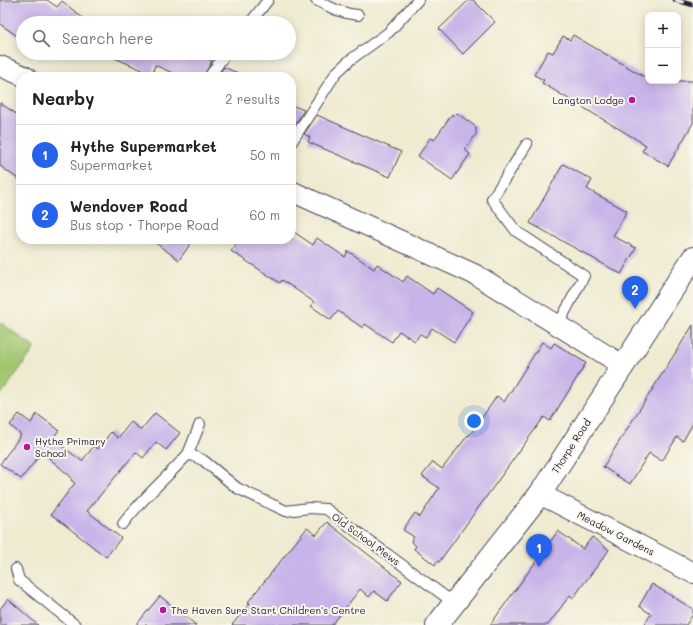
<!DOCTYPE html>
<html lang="en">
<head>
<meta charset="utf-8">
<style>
  :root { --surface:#fff; --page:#f2f2f2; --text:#222; --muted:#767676; --line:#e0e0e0; --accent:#2563eb }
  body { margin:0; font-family:Mali,sans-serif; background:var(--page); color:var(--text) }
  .controls { position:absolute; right:12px; top:12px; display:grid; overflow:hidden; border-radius:8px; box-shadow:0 2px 10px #0003 }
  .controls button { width:36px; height:36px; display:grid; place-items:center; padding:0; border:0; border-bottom:1px solid var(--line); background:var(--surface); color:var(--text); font:20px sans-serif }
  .you { position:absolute; left:474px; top:421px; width:14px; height:14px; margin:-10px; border:3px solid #fff; border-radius:50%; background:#1a73e8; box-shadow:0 0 0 6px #1a73e833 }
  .badge { display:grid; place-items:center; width:26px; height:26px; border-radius:50%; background:var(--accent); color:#fff; font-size:13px; font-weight:700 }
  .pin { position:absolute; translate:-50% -33px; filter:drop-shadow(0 1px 2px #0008) }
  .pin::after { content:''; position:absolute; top:21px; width:14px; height:12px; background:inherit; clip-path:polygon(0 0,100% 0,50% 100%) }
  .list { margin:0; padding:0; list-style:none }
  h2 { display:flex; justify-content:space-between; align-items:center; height:52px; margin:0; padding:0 16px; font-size:17px }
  h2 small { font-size:13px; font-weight:400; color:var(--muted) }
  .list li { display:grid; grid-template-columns:26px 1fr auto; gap:12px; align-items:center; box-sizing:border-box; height:60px; padding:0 16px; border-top:1px solid var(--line) }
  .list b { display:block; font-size:15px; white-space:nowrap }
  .list p { margin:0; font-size:13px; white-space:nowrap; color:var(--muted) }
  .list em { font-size:13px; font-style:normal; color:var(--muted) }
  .icon { flex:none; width:22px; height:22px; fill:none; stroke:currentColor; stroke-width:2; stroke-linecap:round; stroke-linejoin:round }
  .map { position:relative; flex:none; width:693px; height:625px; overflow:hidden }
  .search { position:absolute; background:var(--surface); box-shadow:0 2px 10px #0003; left:16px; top:16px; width:280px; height:44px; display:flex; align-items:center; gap:10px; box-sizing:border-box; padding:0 14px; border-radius:22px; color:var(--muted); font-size:15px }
  .panel { position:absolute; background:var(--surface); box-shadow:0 2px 10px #0003; left:16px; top:72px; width:280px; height:172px; border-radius:16px }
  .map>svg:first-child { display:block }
  .green { fill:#a2c670; stroke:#627456 }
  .building { fill:#c9b4e9 }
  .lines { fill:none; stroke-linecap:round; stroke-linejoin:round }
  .lane-casing { stroke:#414051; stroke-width:12 }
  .street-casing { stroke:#414051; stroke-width:22 }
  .secondary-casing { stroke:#414051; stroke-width:24 }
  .lane { stroke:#fff; stroke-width:10 }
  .street { stroke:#fff; stroke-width:20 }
  .secondary { stroke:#fff; stroke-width:22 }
  .rail-casing { stroke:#22223b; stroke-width:4.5 }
  .rail { stroke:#fbf7ec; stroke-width:3; stroke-dasharray:9; stroke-linecap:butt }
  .poi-dot { fill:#b5179e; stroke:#fbf7ec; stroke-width:1.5 }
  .labels { text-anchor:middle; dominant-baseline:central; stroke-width:4; stroke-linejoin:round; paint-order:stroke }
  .poi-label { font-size:10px; fill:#22223b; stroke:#fbf7ec; text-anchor:start }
  .street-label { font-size:10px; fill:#22223b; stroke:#fbf7ec }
</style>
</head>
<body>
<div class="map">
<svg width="693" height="625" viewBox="0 0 693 625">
  <rect width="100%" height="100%" fill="#fbf7ec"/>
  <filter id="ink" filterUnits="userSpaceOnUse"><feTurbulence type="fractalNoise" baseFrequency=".025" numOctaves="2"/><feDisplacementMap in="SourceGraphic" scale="8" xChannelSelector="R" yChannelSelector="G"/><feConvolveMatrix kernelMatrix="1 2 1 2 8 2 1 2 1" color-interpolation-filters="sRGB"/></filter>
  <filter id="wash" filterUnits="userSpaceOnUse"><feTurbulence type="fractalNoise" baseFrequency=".012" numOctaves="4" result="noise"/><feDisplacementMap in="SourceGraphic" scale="16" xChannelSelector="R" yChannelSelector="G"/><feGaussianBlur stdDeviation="0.9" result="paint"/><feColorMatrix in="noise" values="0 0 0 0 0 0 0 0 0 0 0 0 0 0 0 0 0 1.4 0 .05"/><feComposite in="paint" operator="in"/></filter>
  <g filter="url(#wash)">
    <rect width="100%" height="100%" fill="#efead0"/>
    <polygon class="green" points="0,322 35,348 0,396"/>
    <g id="blocks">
      <g class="building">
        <polygon points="0,0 47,0 57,7 62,1 84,19 81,23 23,23 23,40 0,24"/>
        <polygon points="469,0 473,0 495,22 463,54 439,29"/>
        <polygon points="573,35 648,79 648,81 693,81 693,123 668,166 642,151 646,145 542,83 544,80 534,75 548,51 553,53 563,36 570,40"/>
        <polygon points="103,53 195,53 212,61 203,77 181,77 155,65 152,74"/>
        <polygon points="224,67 246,77 217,77"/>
        <polygon points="0,103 21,117 21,181 0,166"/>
        <polygon points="291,105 304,110 292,129 291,128"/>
        <polygon points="457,113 476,127 476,134 465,150 470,154 452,180 418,156 430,138 434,140 452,114 454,116"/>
        <polygon points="317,115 401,152 390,177 308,142 310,137 304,134"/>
        <polygon points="563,164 592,180 587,189 627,211 613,236 636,248 621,274 530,223"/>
        <polygon points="291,230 313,245 317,238 345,257 348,251 374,269 377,264 403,282 407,276 433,294 437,288 473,312 454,342 432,328 426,337 420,334 415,341 399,331 392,342 365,324 363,328 338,311 331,320 311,306 314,302 282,280 280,283 231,251 240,239 291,239"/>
        <polygon points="150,239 194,239 179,260"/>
        <polygon points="693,325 693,423 683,441 677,437 662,461 649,453 630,484 603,467"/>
        <polygon points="542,342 551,348 554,343 586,363 550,421 544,417 439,562 437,561 435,565 414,549 416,546 411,541 414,537 403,530 415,513 420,517 439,488 422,476 433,462 442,469 468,435 469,436 497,396 504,402"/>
        <polygon points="155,413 180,433 166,450 156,442 143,458 136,452 87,511 121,538 106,557 51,514 75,483 71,480 72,478 42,452 21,479 0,464 21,435 10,425 19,414 31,423 37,414 59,430 52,439 82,461 94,446 98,449 111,432 118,438 131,422 141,430"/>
        <polygon points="327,522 402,581 387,601 374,591 369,597 360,589 332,625 232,625 250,603 248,602 307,528 316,535"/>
        <polygon points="558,531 583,549 592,537 609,550 573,598 570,595 548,625 490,625"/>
        <polygon points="652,584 693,609 693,614 686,625 644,625 651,614 639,606"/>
        <polygon points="160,596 196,625 136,625"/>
        <polygon points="8,599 38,625 0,625 0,609"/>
      </g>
    </g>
  </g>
  <g filter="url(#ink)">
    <use href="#blocks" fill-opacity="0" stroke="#414051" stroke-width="1"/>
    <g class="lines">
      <g class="lane-casing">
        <g id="lane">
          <path d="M316,0c14,7 26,14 42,15"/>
          <polyline points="250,23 268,0"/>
          <polyline points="209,77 226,53"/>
          <polyline points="291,143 336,73 350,60 389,32 418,0"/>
          <polyline points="527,144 492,199 516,231 584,276 558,325"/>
          <polyline points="188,454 200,424"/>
          <path d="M123,524c19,-26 44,-46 65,-70l15,6 34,28 49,23 23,-3 17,1 128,94"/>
          <polyline points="16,569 19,580 75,625"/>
        </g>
      </g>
      <g class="street-casing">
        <g id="street">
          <polyline points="0,66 26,77"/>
          <polyline points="291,191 476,275 624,366"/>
          <polyline points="540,494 693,573"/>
        </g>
      </g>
      <g class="secondary-casing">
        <polyline id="secondary" points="437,625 540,494 693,258"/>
      </g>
      <use href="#lane" class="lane"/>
      <use href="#street" class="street"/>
      <use href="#secondary" class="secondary"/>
      <g class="rail-casing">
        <polyline id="rail" points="675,0 693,5"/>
      </g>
      <use href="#rail" class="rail"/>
    </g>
  </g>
  <g class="poi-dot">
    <circle cx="632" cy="100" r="4"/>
    <circle cx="27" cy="447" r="4"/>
    <circle cx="163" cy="610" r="4"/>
  </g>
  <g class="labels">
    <g class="poi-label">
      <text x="624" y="100" text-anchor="end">Langton Lodge</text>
      <text x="35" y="441">Hythe Primary<tspan x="35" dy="12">School</tspan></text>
      <text x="171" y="610">The Haven Sure Start Children's Centre</text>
    </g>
    <g class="street-label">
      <text transform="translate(571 446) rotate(-57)">Thorpe Road</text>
      <text transform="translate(616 533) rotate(27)">Meadow Gardens</text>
      <text transform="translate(366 539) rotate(36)">Old School Mews</text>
    </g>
  </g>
</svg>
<div class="controls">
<button>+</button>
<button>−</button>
</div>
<div class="you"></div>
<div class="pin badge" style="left:539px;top:567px">1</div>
<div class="pin badge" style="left:635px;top:309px">2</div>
<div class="search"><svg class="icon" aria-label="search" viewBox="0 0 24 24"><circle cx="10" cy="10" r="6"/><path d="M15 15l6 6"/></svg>Search here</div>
<section class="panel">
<h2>Nearby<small>2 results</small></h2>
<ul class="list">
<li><span class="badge">1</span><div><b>Hythe Supermarket</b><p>Supermarket</p></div><em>50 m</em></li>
<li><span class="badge">2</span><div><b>Wendover Road</b><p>Bus stop · Thorpe Road</p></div><em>60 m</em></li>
</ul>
</section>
</div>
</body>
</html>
